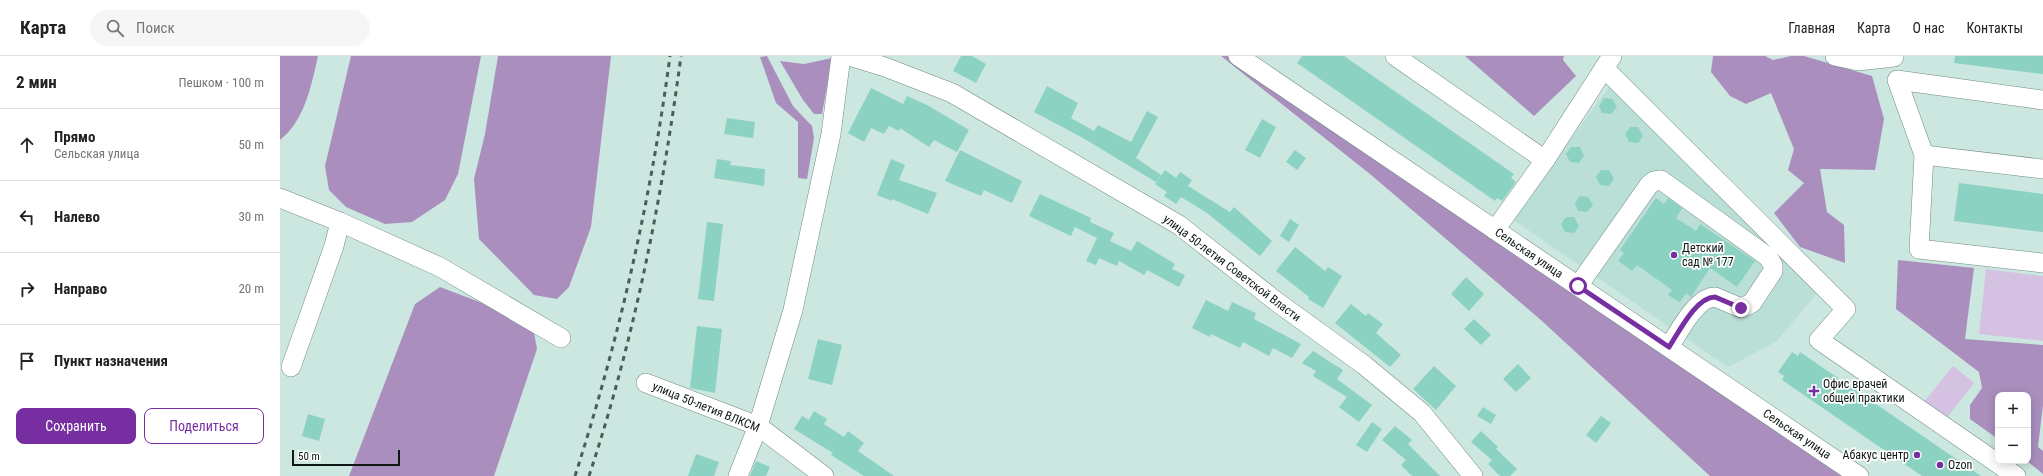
<!DOCTYPE html>
<html lang="ru">
<head>
<meta charset="utf-8">
<style>
  :root { --surface:#fff; --page:#f6f6f6; --text:#222; --muted:#767676; --line:#e0e0e0; --accent:#772ea1 }
  body { margin:0; font-family:"Roboto Condensed",sans-serif; background:var(--page); color:var(--text) }
  .controls { position:absolute; right:12px; bottom:12px; display:grid; overflow:hidden; border-radius:8px; box-shadow:0 2px 10px #0003 }
  .controls button { width:36px; height:36px; display:grid; place-items:center; padding:0; border:0; border-bottom:1px solid var(--line); background:var(--surface); color:var(--text); font:20px sans-serif }
  .scale { position:absolute; left:12px; bottom:10px; width:108px; box-sizing:border-box; padding-left:4px; border:2px solid #0d1714; border-top:0; font-size:11px; line-height:14px; white-space:nowrap; color:#0d1714; -webkit-text-stroke:3px #fff; paint-order:stroke }
  .stop { position:absolute; width:12px; height:12px; margin:-9px; border:3px solid #772ea1; border-radius:50%; background:#fff }
  .stop.end { background:#772ea1; border-color:#fff; box-shadow:0 1px 4px #0008 }
  .list { margin:0; padding:0; list-style:none }
  h2 { display:flex; justify-content:space-between; align-items:center; height:52px; margin:0; padding:0 16px; font-size:17px }
  h2 small { font-size:13px; font-weight:400; color:var(--muted) }
  .list li { display:grid; grid-template-columns:26px 1fr auto; gap:12px; align-items:center; box-sizing:border-box; height:72px; padding:0 16px; border-top:1px solid var(--line) }
  .list b { display:block; font-size:15px; white-space:nowrap }
  .list p { margin:0; font-size:13px; white-space:nowrap; color:var(--muted) }
  .list em { font-size:13px; font-style:normal; color:var(--muted) }
  .actions { display:flex; gap:8px; padding:12px 16px }
  .actions a { flex:1; padding:9px 0; border:1px solid var(--accent); border-radius:8px; text-align:center; font-size:14px; color:var(--accent) }
  .actions .main { background:var(--accent); color:#fff }
  .icon { flex:none; width:22px; height:22px; fill:none; stroke:currentColor; stroke-width:2; stroke-linecap:round; stroke-linejoin:round }
  .map { position:relative; flex:none; width:1763px; height:420px; overflow:hidden }
  header { display:flex; align-items:center; gap:24px; box-sizing:border-box; height:56px; padding:0 20px; background:var(--surface); border-bottom:1px solid var(--line) }
  header strong { font-size:19px }
  nav { display:flex; gap:22px; margin-inline-start:auto; font-size:14px }
  .search { width:280px; height:36px; background:var(--page); display:flex; align-items:center; gap:10px; box-sizing:border-box; padding:0 14px; border-radius:22px; color:var(--muted); font-size:15px }
  main { display:flex }
  aside { flex:1; background:var(--surface) }
  .map>svg:first-child { display:block }
  .built { fill:#b9dfd6 }
  .green { fill:#d5c2e3 }
  .forest { fill:#aa8fbe }
  .building { fill:#8cd2c3 }
  .lines { fill:none; stroke-linecap:round; stroke-linejoin:round }
  .minor-casing { stroke:#718b85; stroke-width:20 }
  .minor { stroke:#fff; stroke-width:19 }
  .rail { stroke:#4c5c58; stroke-width:3; stroke-dasharray:5 5; stroke-linecap:butt }
  .route { stroke:#772ea1; stroke-width:5 }
  .poi-dot { fill:#772ea1; stroke:#fff; stroke-width:1.5 }
  .labels { text-anchor:middle; dominant-baseline:central; stroke-width:3.5; stroke-linejoin:round; paint-order:stroke }
  .poi-label { font-size:12px; fill:#0d1714; stroke:#fff; text-anchor:start }
  .street-label { font-size:12px; fill:#0d1714; stroke:#fff }
</style>
</head>
<body>
<header>
<strong>Карта</strong>
<div class="search"><svg class="icon" aria-label="search" viewBox="0 0 24 24"><circle cx="10" cy="10" r="6"/><path d="M15 15l6 6"/></svg>Поиск</div>
<nav><a>Главная</a><a>Карта</a><a>О нас</a><a>Контакты</a></nav>
</header>
<main>
<aside>
<h2>2 мин<small>Пешком · 100 m</small></h2>
<ul class="list">
<li><svg class="icon" aria-label="ahead" viewBox="0 0 24 24"><path d="M12 20V5M6 11l6-6 6 6"/></svg><div><b>Прямо</b><p>Сельская улица</p></div><em>50 m</em></li>
<li><svg class="icon" aria-label="left" viewBox="0 0 24 24"><path d="M17 20v-9H6M10 6l-5 5 5 5"/></svg><div><b>Налево</b></div><em>30 m</em></li>
<li><svg class="icon" aria-label="right" viewBox="0 0 24 24"><path d="M7 20v-9h11M14 6l5 5-5 5"/></svg><div><b>Направо</b></div><em>20 m</em></li>
<li><svg class="icon" aria-label="arrive" viewBox="0 0 24 24"><path d="M6 21V4h12l-3 4 3 4H6"/></svg><div><b>Пункт назначения</b></div></li>
</ul>
<div class="actions"><a class="main">Сохранить</a><a>Поделиться</a></div>
</aside>
<div class="map">
<svg width="1763" height="420" viewBox="0 0 1763 420">
  <rect width="100%" height="100%" fill="#cbe7e0"/>
  <polygon class="built" points="1332,27 1539,235 1497,285 1448,311 1232,163"/>
  <g class="green">
    <polygon points="1706,213 1763,220 1763,285 1699,278"/>
    <polygon points="1673,310 1694,327 1666,363 1644,346"/>
  </g>
  <g class="forest">
    <path d="M0,0h38c-7,30 -13,64 -38,84z"/>
    <polygon points="71,0 201,0 178,118 165,144 132,166 105,168 66,151 49,134 45,110"/>
    <polygon points="218,0 331,0 311,171 289,231 277,243 254,239 199,183 194,123 205,78"/>
    <polygon points="487,0 513,50 532,70 534,82 527,123 518,122 518,66 496,47 480,1"/>
    <polygon points="941,0 958,0 1567,420 1430,420 1262,265 1090,118"/>
    <polygon points="1185,0 1284,0 1283,4 1296,20 1254,60"/>
    <polygon points="1433,0 1485,0 1493,4 1511,0 1524,0 1592,20 1604,63 1595,114 1540,113 1547,156 1564,169 1565,207 1520,191 1494,157 1524,127 1508,114 1514,93 1491,37 1466,48 1450,40 1431,16"/>
    <polygon points="552,2 542,58 534,58 523,44 500,5 524,8"/>
    <polygon points="1618,204 1694,212 1685,283 1763,289 1763,349 1758,391 1763,395 1763,418 1747,405 1748,339 1718,339 1718,383 1690,363 1690,349 1702,332 1699,316 1616,253"/>
    <polygon points="160,231 210,250 254,277 257,293 214,420 69,420 135,248"/>
  </g>
  <g class="building">
    <polygon points="681,0 692,0 706,8 696,27 673,15"/>
    <polygon points="1022,0 1064,0 1234,118 1231,122 1236,126 1222,145 1217,142 1215,145 1017,7"/>
    <polygon points="1675,0 1763,0 1763,18 1674,7"/>
    <polygon points="767,30 798,47 791,62 814,75 818,69 851,86 867,55 878,61 856,102 881,119 876,126 803,82 754,56"/>
    <polygon points="591,32 623,48 627,40 649,50 689,74 677,96 654,84 649,91 620,72 619,75 609,70 604,78 591,72 584,86 568,77"/>
    <polygon points="1324,42 1332,43 1337,51 1331,58 1322,57 1319,50"/>
    <polygon points="447,62 475,66 473,82 444,78"/>
    <polygon points="982,63 996,71 980,102 965,94"/>
    <polygon points="1350,71 1358,71 1363,80 1358,87 1349,86 1345,78"/>
    <polygon points="1291,91 1300,91 1304,100 1299,107 1290,106 1286,98"/>
    <polygon points="680,94 742,125 732,147 704,134 701,140 665,125"/>
    <polygon points="1015,94 1026,102 1017,114 1006,106"/>
    <polygon points="437,103 451,105 450,109 485,113 484,130 434,122"/>
    <polygon points="611,103 625,109 619,124 657,137 648,158 612,143 612,145 597,139"/>
    <polygon points="885,114 896,122 900,116 912,124 908,130 950,156 954,151 992,185 980,200 927,157 901,141 896,148 884,140 887,136 875,128"/>
    <polygon points="1321,114 1329,114 1334,123 1329,130 1320,129 1316,121"/>
    <polygon points="1679,127 1763,138 1763,176 1674,165"/>
    <polygon points="760,138 811,162 810,166 834,177 830,185 851,195 857,185 895,208 892,213 905,219 899,231 867,214 864,219 839,205 837,210 819,202 816,209 806,205 817,182 795,171 791,180 749,160"/>
    <polygon points="1299,140 1308,141 1313,149 1307,156 1298,155 1295,148"/>
    <polygon points="1376,142 1384,148 1388,142 1402,152 1396,162 1416,175 1420,168 1475,205 1457,231 1430,212 1411,241 1406,237 1400,246 1388,239 1392,234 1357,209 1352,215 1338,205 1344,197 1340,194"/>
    <polygon points="1286,161 1294,161 1299,170 1294,177 1285,176 1281,168"/>
    <polygon points="1010,163 1019,169 1009,186 1000,180"/>
    <polygon points="427,166 443,168 434,245 418,243"/>
    <polygon points="1015,191 1045,215 1048,211 1062,220 1043,252 1028,243 1029,241 996,215"/>
    <polygon points="1186,221 1204,238 1189,255 1171,238"/>
    <polygon points="926,244 948,255 952,246 976,257 974,263 1021,288 1012,302 993,292 989,300 963,286 960,292 931,278 930,281 912,272"/>
    <polygon points="1071,248 1086,260 1088,257 1103,268 1096,277 1121,299 1110,311 1055,267"/>
    <polygon points="1194,263 1211,279 1201,289 1184,273"/>
    <polygon points="417,270 442,273 435,337 410,332"/>
    <polygon points="538,283 562,289 552,329 528,323"/>
    <polygon points="1033,295 1063,314 1057,323 1092,349 1079,366 1059,351 1067,341 1033,320 1036,315 1022,307"/>
    <polygon points="1512,296 1518,300 1520,296 1701,420 1642,420 1502,324 1504,320 1498,316"/>
    <polygon points="1238,308 1251,322 1236,336 1223,323"/>
    <polygon points="1154,310 1176,330 1156,354 1133,333"/>
    <polygon points="1203,351 1216,359 1211,368 1197,360"/>
    <polygon points="534,355 547,363 544,368 564,381 568,375 584,387 578,395 614,420 584,420 551,399 553,397 514,373 522,360 529,364"/>
    <polygon points="28,358 45,363 39,385 22,380"/>
    <polygon points="1321,360 1331,367 1316,387 1306,379"/>
    <polygon points="1092,366 1102,373 1087,396 1076,389"/>
    <polygon points="1115,370 1132,384 1128,388 1160,420 1132,420 1121,409 1126,404 1102,384"/>
    <polygon points="1201,375 1218,391 1216,393 1237,413 1230,420 1220,420 1208,408 1212,404 1191,386"/>
    <polygon points="416,398 439,406 434,420 408,420"/>
    <polygon points="476,405 490,411 486,420 470,420"/>
  </g>
  <g class="lines">
    <g class="minor-casing">
      <g id="minor">
        <polyline points="569,0 605,11 672,37 899,169 997,246 1084,309 1142,357 1193,420"/>
        <polyline points="958,0 1579,420"/>
        <polyline points="1115,0 1265,104"/>
        <polyline points="1555,0 1578,5 1614,1"/>
        <polyline points="1324,12 1566,253 1539,284 1736,420"/>
        <polyline points="1763,44 1617,24 1644,99 1639,193 1763,207"/>
        <polyline points="1644,99 1763,113"/>
        <polyline points="0,142 60,166 160,211 281,282"/>
        <polyline points="1215,174 1265,104 1332,0"/>
        <path d="M1298,230l71,-101 5,-4 7,-1 107,77 5,8v6l-21,32 -11,5 -26,-11c-19,0 -36,35 -46,50"/>
        <polyline points="11,311 54,190 60,166"/>
        <polyline points="366,327 478,370 544,420"/>
        <polyline points="458,420 478,370 513,254 551,78 561,0"/>
      </g>
    </g>
    <use href="#minor" class="minor"/>
    <g class="rail">
      <path d="M295,420c44,-137 76,-277 95,-420"/>
      <path d="M309,420c45,-136 73,-278 92,-420"/>
    </g>
  </g>
  <g class="lines">
    <path class="route" d="M1298,230l91,61c10,-15 27,-50 46,-50l26,11"/>
  </g>
  <g class="poi-dot">
    <circle cx="1394" cy="199" r="4"/>
    <path d="M1532 329h4v4h4v4h-4v4h-4v-4h-4v-4h4z"/>
    <circle cx="1637" cy="399" r="4"/>
    <circle cx="1660" cy="409" r="4"/>
  </g>
  <g class="labels">
    <g class="poi-label">
      <text x="1402" y="192">Детский<tspan x="1402" dy="14">сад № 177</tspan></text>
      <text x="1543" y="328">Офис врачей<tspan x="1543" dy="14">общей практики</tspan></text>
      <text x="1629" y="399" text-anchor="end">Абакус центр</text>
      <text x="1668" y="409">Ozon</text>
    </g>
    <g class="street-label">
      <text transform="translate(1249 197) rotate(34)">Сельская улица</text>
      <text transform="translate(952 212) rotate(37)">улица 50-летия Советской Власти</text>
      <text transform="translate(426 351) rotate(22)">улица 50-летия ВЛКСМ</text>
      <text transform="translate(1517 378) rotate(34)">Сельская улица</text>
    </g>
  </g>
</svg>
<div class="controls">
<button>+</button>
<button>−</button>
</div>
<div class="scale">50 m</div>
<div class="stop" style="left:1298px;top:230px"></div>
<div class="stop end" style="left:1461px;top:252px"></div>
</div>
</main>
</body>
</html>
